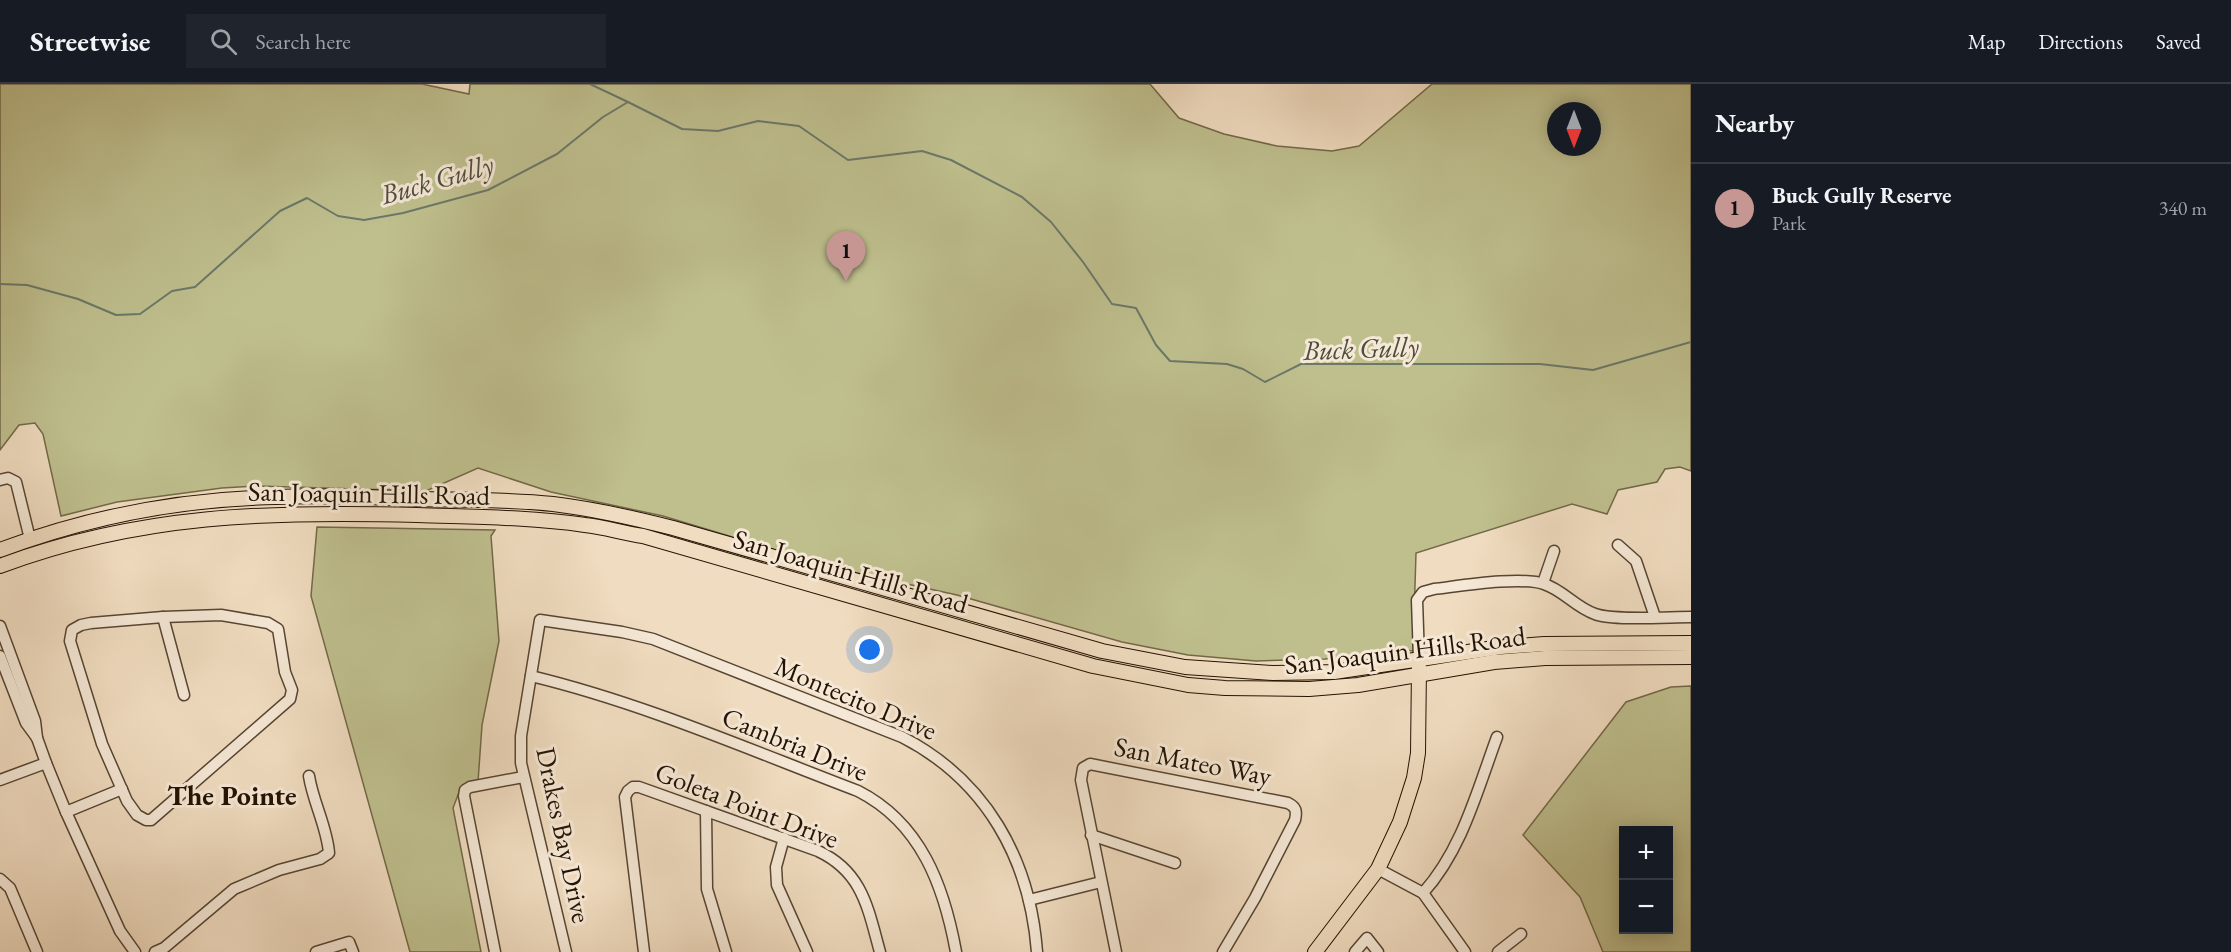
<!DOCTYPE html>
<html lang="en">
<head>
<meta charset="utf-8">
<style>
  :root { --surface:#171b24; --page:#20242c; --text:#f1f3f6; --muted:#9ea1a6; --line:#363941; --accent:#c59692 }
  body { margin:0; font-family:"EB Garamond",serif; background:var(--page); color:var(--text) }
  .controls { position:absolute; right:18px; bottom:18px; display:grid; overflow:hidden; border-radius:0px; box-shadow:0 3px 15px #0003 }
  .controls button { width:54px; height:54px; display:grid; place-items:center; padding:0; border:0; border-bottom:2px solid var(--line); background:var(--surface); color:var(--text); font:30px sans-serif }
  .compass { position:absolute; left:1547px; top:18px; width:54px; height:54px; border-radius:50%; background:var(--surface); box-shadow:0 3px 15px #0003; rotate:180deg }
  .you { position:absolute; left:870px; top:566px; width:21px; height:21px; margin:-15px; border:4px solid #fff; border-radius:50%; background:#1a73e8; box-shadow:0 0 0 9px #1a73e833 }
  .badge { display:grid; place-items:center; width:39px; height:39px; border-radius:50%; background:var(--accent); color:#111; font-size:20px; font-weight:700 }
  .pin { position:absolute; translate:-50% -50px; filter:drop-shadow(0 2px 3px #0008) }
  .pin::after { content:''; position:absolute; top:32px; width:21px; height:18px; background:inherit; clip-path:polygon(0 0,100% 0,50% 100%) }
  .list { margin:0; padding:0; list-style:none }
  h2 { display:flex; justify-content:space-between; align-items:center; height:78px; margin:0; padding:0 24px; font-size:26px }
  h2 small { font-size:20px; font-weight:400; color:var(--muted) }
  .list li { display:grid; grid-template-columns:39px 1fr auto; gap:18px; align-items:center; box-sizing:border-box; height:90px; padding:0 24px; border-top:2px solid var(--line) }
  .list b { display:block; font-size:22px; white-space:nowrap }
  .list p { margin:0; font-size:20px; white-space:nowrap; color:var(--muted) }
  .list em { font-size:20px; font-style:normal; color:var(--muted) }
  .icon { flex:none; width:33px; height:33px; fill:none; stroke:currentColor; stroke-width:2; stroke-linecap:round; stroke-linejoin:round }
  .map { position:relative; flex:none; width:1691px; height:868px; overflow:hidden }
  header { display:flex; align-items:center; gap:36px; box-sizing:border-box; height:84px; padding:0 30px; background:var(--surface); border-bottom:2px solid var(--line) }
  header strong { font-size:28px }
  nav { display:flex; gap:33px; margin-inline-start:auto; font-size:21px }
  .search { width:420px; height:54px; background:var(--page); display:flex; align-items:center; gap:15px; box-sizing:border-box; padding:0 21px; border-radius:0px; color:var(--muted); font-size:22px }
  main { display:flex }
  aside { flex:1; background:var(--surface) }
  .map>svg:first-child { display:block }
  .green { fill:#bfbf8e; stroke:#726948; stroke-width:1.5; fill-rule:evenodd }
  .lines { fill:none; stroke-linecap:round; stroke-linejoin:round }
  .stream { stroke:#6b786a; stroke-width:2 }
  .minor-casing { stroke:#574532; stroke-width:13 }
  .major-casing { stroke:#241302; stroke-width:16 }
  .minor { stroke:#f5e8d6; stroke-width:10 }
  .major { stroke:#f0dcc0; stroke-width:14 }
  .labels { text-anchor:middle; dominant-baseline:central; stroke-width:6; stroke-linejoin:round; paint-order:stroke }
  .street-label { font-size:27px; fill:#241302; stroke:#f5e8d6 }
  .water-label { font-size:28px; font-style:italic; fill:#4e4e3f; stroke:#f5e8d6 }
  .neighbourhood-label { font-size:28px; font-weight:bold; fill:#241302; stroke:#f5e8d6 }
</style>
</head>
<body>
<header>
<strong>Streetwise</strong>
<div class="search"><svg class="icon" aria-label="search" viewBox="0 0 24 24"><circle cx="10" cy="10" r="6"/><path d="M15 15l6 6"/></svg>Search here</div>
<nav><a>Map</a><a>Directions</a><a>Saved</a></nav>
</header>
<main>
<div class="map">
<svg width="1691" height="868" viewBox="0 0 1691 868">
  <rect width="100%" height="100%" fill="#f0dcc0"/>
  <filter id="stains"><feTurbulence type="fractalNoise" baseFrequency=".00333" numOctaves="4"/><feColorMatrix values="0 0 0 0 .2 0 0 0 0 .09 0 0 0 0 .02 0 0 0 .5 -.17"/></filter>
  <radialGradient id="worn" r=".72"><stop offset=".6" stop-color="#630" stop-opacity="0"/><stop offset="1" stop-color="#630" stop-opacity=".3"/></radialGradient>
  <g class="green">
    <path d="M0,0h422l47,10 1,-10h680l29,34 45,16 53,12 55,5 27,-5 73,-62h259v387l-11,-4 -15,2 -8,13 -39,8 -11,24 -35,-10 -156,49 -3,98 -17,-2 -3,2 -68,8 -69,2 -68,-6 -66,-13 -165,-47 -118,-26 -176,-53 -112,-24 -73,-24 -52,23 -169,-5 -35,2 -105,14 -56,14 -18,-82 -8,-11 -16,2 -19,25zM1556,27h36v36h-36z"/>
    <polygon points="317,443 495,446 491,452 499,557 482,641 478,698 461,703 453,724 481,868 410,868 311,512"/>
    <path d="M1691,602v266h-88l-23,-55 -57,-62 103,-133 45,-15zM1668,746v100h-44v-100z"/>
  </g>
  <g class="lines">
    <g class="stream">
      <polyline points="590,0 628,18"/>
      <polyline points="0,200 27,201 78,215 116,231 140,230 172,207 195,203 280,127 307,114 338,132 364,136 403,129 488,106 557,70 603,33 628,18 682,45 718,47 758,37 799,42 848,76 922,67 951,76 1022,113 1051,138 1083,178 1112,220 1136,224 1156,261 1170,277 1227,280 1243,285 1265,298 1301,280 1540,280 1593,286 1691,258"/>
    </g>
    <g class="minor-casing">
      <g id="minor">
        <polyline points="0,396 8,394 16,398 30,455"/>
        <polyline points="1618,461 1636,477 1655,533"/>
        <polyline points="1543,499 1554,467"/>
        <polygon points="221,531 268,539 278,545 285,588 292,606 290,615 151,736 146,736 137,731 127,717 102,660 70,557 72,546 81,541 91,539 163,533"/>
        <polyline points="163,533 184,611"/>
        <polyline points="0,542 35,637 37,654 46,679 66,728 120,847 135,868"/>
        <polyline points="0,572 26,639 37,654"/>
        <path d="M1419,575l-2,-59 6,-8 11,-3c26,-3 86,-13 110,-5 19,6 31,23 51,30 19,7 73,3 96,3"/>
        <path d="M531,592c112,27 219,74 327,115 63,32 86,95 98,161"/>
        <polyline points="0,696 46,679"/>
        <polyline points="706,727 707,805 726,868"/>
        <polyline points="66,728 122,705"/>
        <polyline points="1091,751 1175,779"/>
        <polyline points="784,754 776,783 777,801 807,868"/>
        <polyline points="1378,785 1423,809 1465,868"/>
        <polyline points="0,795 10,804 37,868"/>
        <path d="M1423,809c39,-43 54,-102 74,-156"/>
        <polyline points="1029,816 1101,798"/>
        <path d="M155,868l9,-4 70,-59 45,-19 41,-11 9,-6c-2,-26 -16,-51 -20,-77"/>
        <polyline points="316,868 349,858 353,868"/>
        <polyline points="495,868 464,712 465,706 470,703 523,693"/>
        <path d="M566,868l-45,-189v-27l19,-116 82,12 31,7 249,98c84,43 128,122 135,215"/>
        <path d="M644,868l-19,-155 3,-6 5,-4h6l179,64c45,21 50,58 62,101"/>
        <path d="M1116,868l-35,-172 2,-12 7,-4 198,39c8,4 9,8 7,17l-40,78 -32,54"/>
        <polyline points="1355,868 1367,854 1378,868"/>
        <polyline points="1498,868 1521,850"/>
      </g>
    </g>
    <g class="major-casing">
      <g id="major">
        <path d="M0,466c88,-33 182,-51 276,-53 47,-2 94,0 141,2 45,1 91,0 136,5 41,5 81,14 120,24l429,123 83,16 88,6 61,-1 167,-25 43,-3 147,-1"/>
        <path d="M0,482c138,-52 272,-55 417,-51 56,2 112,2 168,10 19,2 38,8 58,11l450,130 95,19 37,3 84,1 49,-4 136,-23 51,-4 146,-1"/>
        <polyline points="1315,868 1378,785 1400,738 1414,694 1418,669 1419,583"/>
      </g>
    </g>
    <use href="#minor" class="minor"/>
    <use href="#major" class="major"/>
  </g>
  <g class="labels">
    <g class="street-label">
      <text transform="translate(369 409) rotate(1)">San Joaquin Hills Road</text>
      <text transform="translate(851 487) rotate(16)">San Joaquin Hills Road</text>
      <text transform="translate(1405 566) rotate(-7)">San Joaquin Hills Road</text>
      <text transform="translate(856 614) rotate(23)">Montecito Drive</text>
      <text transform="translate(795 660) rotate(22)">Cambria Drive</text>
      <text transform="translate(1193 677) rotate(11)">San Mateo Way</text>
      <text transform="translate(747 721) rotate(21)">Goleta Point Drive</text>
      <text transform="translate(564 751) rotate(78)">Drakes Bay Drive</text>
    </g>
    <g class="water-label">
      <text transform="translate(437 95) rotate(-16)">Buck Gully</text>
      <text transform="translate(1361 264) rotate(-2)">Buck Gully</text>
    </g>
    <g class="neighbourhood-label">
      <text x="232" y="711">The Pointe</text>
    </g>
  </g>
  <rect width="100%" height="100%" filter="url(#stains)"/>
  <rect width="100%" height="100%" fill="url(#worn)"/>
</svg>
<div class="controls">
<button>+</button>
<button>−</button>
</div>
<svg class="compass" viewBox="-18 -18 36 36"><path d="M0-13l5 13h-10z" fill="#e53935"/><path d="M0 13l5-13h-10z" fill="#9ea1a6"/></svg>
<div class="you"></div>
<div class="pin badge" style="left:846px;top:197px">1</div>
</div>
<aside>
<h2>Nearby<small></small></h2>
<ul class="list">
<li><span class="badge">1</span><div><b>Buck Gully Reserve</b><p>Park</p></div><em>340 m</em></li>
</ul>
</aside>
</main>
</body>
</html>
